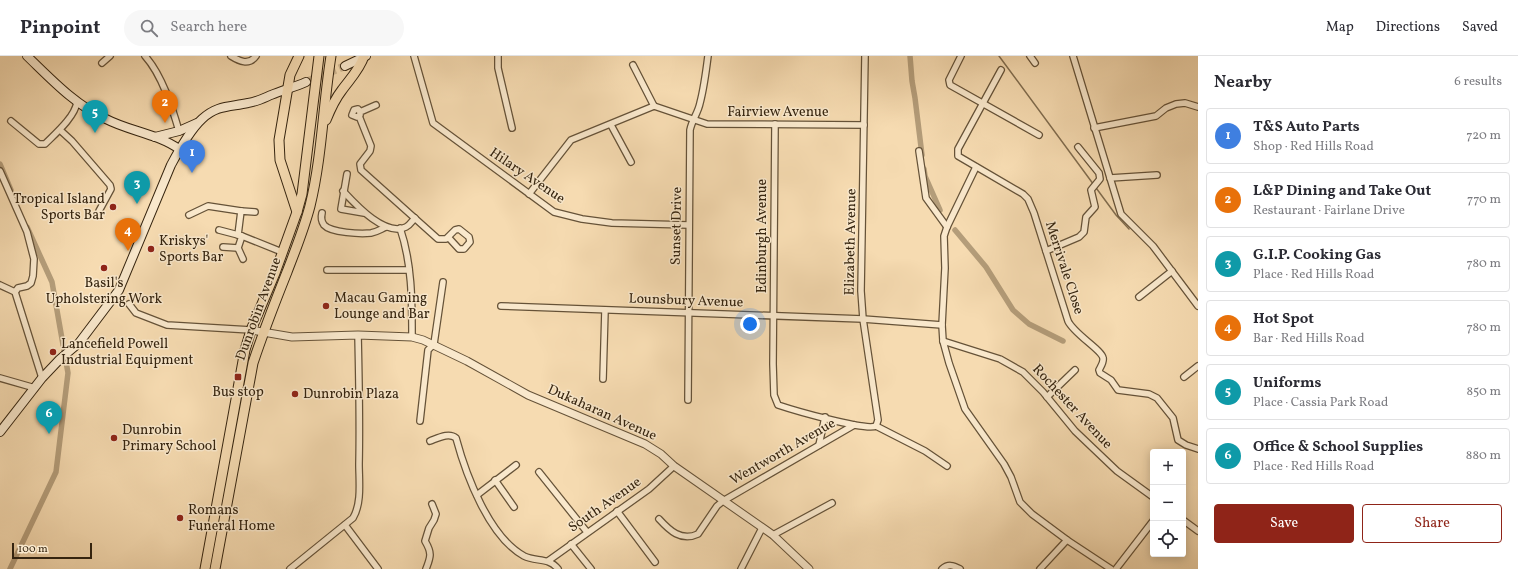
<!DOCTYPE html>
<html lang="en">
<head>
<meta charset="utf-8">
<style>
  :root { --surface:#fff; --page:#f7f7f7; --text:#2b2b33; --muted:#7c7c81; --line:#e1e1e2; --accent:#8f2418 }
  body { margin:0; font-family:Vollkorn,serif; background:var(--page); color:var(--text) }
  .controls { position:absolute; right:12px; bottom:12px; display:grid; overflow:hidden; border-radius:4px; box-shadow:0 2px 10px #0003 }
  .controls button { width:36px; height:36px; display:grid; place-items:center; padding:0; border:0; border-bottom:1px solid var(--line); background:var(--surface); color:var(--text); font:20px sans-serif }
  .scale { position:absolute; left:12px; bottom:10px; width:80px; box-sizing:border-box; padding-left:4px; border:2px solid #35240f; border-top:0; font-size:11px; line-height:14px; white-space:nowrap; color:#35240f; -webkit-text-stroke:3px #f9e8cc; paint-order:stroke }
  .you { position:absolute; left:750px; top:268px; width:14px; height:14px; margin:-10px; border:3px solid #fff; border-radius:50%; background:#1a73e8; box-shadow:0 0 0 6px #1a73e833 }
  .badge { display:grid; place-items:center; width:26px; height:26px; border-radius:50%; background:var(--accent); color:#fff; font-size:13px; font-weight:700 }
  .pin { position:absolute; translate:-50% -33px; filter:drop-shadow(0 1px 2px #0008) }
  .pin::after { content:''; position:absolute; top:21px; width:14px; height:12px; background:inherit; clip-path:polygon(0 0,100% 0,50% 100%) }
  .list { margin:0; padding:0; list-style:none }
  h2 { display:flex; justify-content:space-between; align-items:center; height:52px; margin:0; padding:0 16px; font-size:17px }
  h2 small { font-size:13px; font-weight:400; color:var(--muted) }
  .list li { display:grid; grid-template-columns:26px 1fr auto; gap:12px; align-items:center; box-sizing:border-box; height:56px; margin:0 8px 8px; padding:0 8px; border:1px solid var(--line); border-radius:4px }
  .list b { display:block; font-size:15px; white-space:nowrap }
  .list p { margin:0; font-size:13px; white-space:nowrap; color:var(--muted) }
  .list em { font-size:13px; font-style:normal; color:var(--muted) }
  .actions { display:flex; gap:8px; padding:12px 16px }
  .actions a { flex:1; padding:9px 0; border:1px solid var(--accent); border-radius:4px; text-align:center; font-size:14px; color:var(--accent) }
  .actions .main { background:var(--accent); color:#fff }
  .icon { flex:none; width:22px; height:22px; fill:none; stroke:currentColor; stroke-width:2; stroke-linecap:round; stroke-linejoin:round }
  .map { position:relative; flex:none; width:1198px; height:513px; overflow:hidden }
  header { display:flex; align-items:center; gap:24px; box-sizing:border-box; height:56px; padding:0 20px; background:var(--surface); border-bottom:1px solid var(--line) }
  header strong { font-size:19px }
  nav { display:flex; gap:22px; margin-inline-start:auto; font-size:14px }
  .search { width:280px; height:36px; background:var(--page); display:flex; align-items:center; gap:10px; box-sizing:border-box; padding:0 14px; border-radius:22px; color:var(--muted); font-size:15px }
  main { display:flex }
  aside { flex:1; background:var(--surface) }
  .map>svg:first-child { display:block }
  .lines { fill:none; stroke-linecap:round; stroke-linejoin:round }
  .stream { stroke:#816d4f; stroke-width:1.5 }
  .canal { stroke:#b49d7a; stroke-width:5.5 }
  .secondary-tunnel { stroke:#cfb691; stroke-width:8; stroke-dasharray:8 4; stroke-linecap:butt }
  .minor-casing { stroke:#655238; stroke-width:8 }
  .tertiary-casing { stroke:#655238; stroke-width:9 }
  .secondary-casing { stroke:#35240f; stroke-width:10 }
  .trunk-casing { stroke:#35240f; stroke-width:11 }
  .minor { stroke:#f9e8cc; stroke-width:5.5 }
  .tertiary { stroke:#f9e8cc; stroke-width:7 }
  .secondary { stroke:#f9e8cc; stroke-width:8 }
  .trunk { stroke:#f6dbb1; stroke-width:9 }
  .poi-dot { fill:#8f2418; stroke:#f9e8cc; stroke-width:1.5 }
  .labels { text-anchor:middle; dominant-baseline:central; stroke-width:3; stroke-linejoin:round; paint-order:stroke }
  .street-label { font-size:14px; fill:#35240f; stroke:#f9e8cc }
  .poi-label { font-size:14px; fill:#35240f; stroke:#f9e8cc; text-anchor:start }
</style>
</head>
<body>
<header>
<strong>Pinpoint</strong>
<div class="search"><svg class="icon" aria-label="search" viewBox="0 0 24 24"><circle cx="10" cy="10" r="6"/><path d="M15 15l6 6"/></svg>Search here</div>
<nav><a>Map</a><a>Directions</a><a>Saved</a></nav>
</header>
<main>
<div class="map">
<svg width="1198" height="513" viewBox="0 0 1198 513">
  <rect width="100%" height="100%" fill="#f6dbb1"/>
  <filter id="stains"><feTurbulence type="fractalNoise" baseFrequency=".005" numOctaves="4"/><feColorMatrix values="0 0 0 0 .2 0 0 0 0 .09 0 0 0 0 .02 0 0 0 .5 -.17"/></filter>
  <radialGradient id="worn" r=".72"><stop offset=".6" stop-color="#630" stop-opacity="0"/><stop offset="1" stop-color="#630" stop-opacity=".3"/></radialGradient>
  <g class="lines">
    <polyline class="stream" points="999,0 1116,159 1129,173"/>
    <g class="canal">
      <polyline points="910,0 912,25 915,42 922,99"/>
      <polyline points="0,108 11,134"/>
      <polyline points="924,113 925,120 940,154"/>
      <polyline points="955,174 986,211 1013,254 1029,268 1063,285"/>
      <polyline points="10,513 56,416 68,317 52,226 27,171"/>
    </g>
    <polyline class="secondary-tunnel" points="306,26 345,10"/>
    <g class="minor-casing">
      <g id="minor">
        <path d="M145,0c17,19 27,51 34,75"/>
        <path d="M231,0c8,5 18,10 25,0"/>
        <polyline points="414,0 433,67 554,156 582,163 612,167 689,169"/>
        <polyline points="498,0 498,12 512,72"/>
        <polyline points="865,0 861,235 863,263 878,364 876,370"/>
        <polyline points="961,0 949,24 950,29 1039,79"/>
        <polyline points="1030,0 1035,7"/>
        <polyline points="1073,0 1121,158 1153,190 1198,250"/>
        <polyline points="102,7 110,0"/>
        <polyline points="633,9 654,50"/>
        <path d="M1001,14l-43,79v7l65,38 5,5 6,14 34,108c6,13 34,29 35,37 1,4 -2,8 -4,12l1,3 11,7 7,10 31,4 8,4 16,20 5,22 8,5 12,4"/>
        <polyline points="360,56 358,53 354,54 352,59 357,61 360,59 360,56 376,49"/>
        <polyline points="359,60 371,90 370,95 360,108 361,114 438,183 446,183 455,174 459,173 469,181 470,186 464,193 459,193 448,181"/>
        <path d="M11,65l28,23h6c10,-10 30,-27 32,-42"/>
        <path d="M775,68l-2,240 1,31 4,10c15,5 87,26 98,21l49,25 22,15"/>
        <polyline points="611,69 631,106"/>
        <polyline points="1094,72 1156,60 1166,52 1176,48 1185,47 1198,51"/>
        <polyline points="60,74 72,85 110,129 111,133 99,155"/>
        <polyline points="919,95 926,142 947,171"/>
        <polyline points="976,111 947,171 944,180 945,212 942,269 943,285 949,307 965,353 1004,408 1011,421 1020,446 1032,458 1067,484 1111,513"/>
        <polyline points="0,115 27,176 34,203 33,220 31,227 27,230 18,232 15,236"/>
        <polyline points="347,118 341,153 364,157"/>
        <polyline points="1110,122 1157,119"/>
        <path d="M343,135c13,14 42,46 63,36 4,-2 6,-6 9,-9"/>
        <polyline points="529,138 571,84 654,50 707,68 864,69"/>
        <path d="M322,157c-1,4 -1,8 2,12 7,8 37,9 47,8 6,-1 10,-4 15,-6"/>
        <polyline points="189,159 208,150 241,155"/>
        <path d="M400,172c12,35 12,72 12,109"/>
        <polyline points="219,174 242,180 282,196"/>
        <polyline points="238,179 241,155 255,156"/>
        <polyline points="242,180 238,192 243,203"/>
        <polyline points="223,191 238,192"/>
        <polyline points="1046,195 1079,181 1084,176 1086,161 1095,151 1091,134 1100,123 1099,117 1078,91"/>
        <polyline points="327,214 409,214"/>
        <polyline points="0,229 15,236 42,322"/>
        <polyline points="1139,241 1172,215"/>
        <polyline points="129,248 136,257 167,269 251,274"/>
        <polyline points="501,250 863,263 942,269"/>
        <polyline points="943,285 1000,303 1023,316 1043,336 1075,375 1117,415 1153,441"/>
        <polyline points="1184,321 1198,310"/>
        <polyline points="0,322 35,332"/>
        <polyline points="603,323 605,254"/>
        <polyline points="1047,341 1075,314"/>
        <path d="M688,344l2,-270c2,-10 8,-17 10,-27 4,-15 6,-31 8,-47"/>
        <polyline points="420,365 428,294 434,288 443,226"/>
        <path d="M430,385c8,-3 19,-9 26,-3 10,37 33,99 68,118 12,6 25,1 34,13"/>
        <polyline points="819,389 825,361"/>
        <polyline points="539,416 587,476"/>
        <polyline points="495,424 514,451"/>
        <polyline points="477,439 516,409"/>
        <polyline points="617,455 655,506"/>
        <path d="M659,463c10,11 22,23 39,15l19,-28 6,-5 131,-76"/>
        <polyline points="1183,464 1198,475"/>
        <polyline points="345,469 378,513"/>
        <polyline points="773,479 832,447"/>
        <polyline points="571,488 591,513"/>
        <polyline points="548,505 649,433 674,410"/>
        <path d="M290,513l63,-51c9,-15 6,-37 6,-54 1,-43 0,-86 -1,-129"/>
        <path d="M426,513c5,-13 6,-16 -1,-28l4,-13 5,-8 2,-6 -4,-10"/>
        <polyline points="741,513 762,472"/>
        <path d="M942,513c6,-5 11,-4 18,0"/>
        <polyline points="1040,513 1067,484"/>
        <polyline points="1116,513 1153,465"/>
      </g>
    </g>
    <g class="tertiary-casing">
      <polyline id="tertiary" points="251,274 292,281 358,279 412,281 423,284 467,305 528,339 645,388 661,398 674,410 773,479 809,513"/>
    </g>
    <g class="secondary-casing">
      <g id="secondary">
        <path d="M27,0c24,23 48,49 79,63 23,12 52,15 73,30"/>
        <polyline points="345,10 366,0"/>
        <polyline points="155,81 179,75 197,67"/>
        <path d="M0,376l42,-54 18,-19 19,-16 40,-53 52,-125c8,-15 19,-35 31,-46 15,-14 28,-12 46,-16 8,-1 16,-5 23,-8 12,-5 24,-8 35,-13"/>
      </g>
    </g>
    <g class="trunk-casing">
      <g id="trunk">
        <path d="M326,64c4,-10 9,-21 16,-30 8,-11 18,-21 22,-34"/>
        <polyline points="297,156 280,104 279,84 290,19 299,0"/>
        <polyline points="205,513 245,294 251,274 275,217 297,156 302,138 319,0"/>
        <path d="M215,513l38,-206c10,-30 22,-61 34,-91 8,-21 17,-43 23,-66 12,-49 13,-100 21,-150"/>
      </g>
    </g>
    <use href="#minor" class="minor"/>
    <use href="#tertiary" class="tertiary"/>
    <use href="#secondary" class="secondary"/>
    <use href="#trunk" class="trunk"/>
  </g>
  <g class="poi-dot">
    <circle cx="113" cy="151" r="4"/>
    <circle cx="151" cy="193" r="4"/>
    <circle cx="104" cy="212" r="4"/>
    <circle cx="326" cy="250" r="4"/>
    <circle cx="53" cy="296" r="4"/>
    <rect x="234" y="317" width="8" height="8" rx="2"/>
    <circle cx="295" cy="338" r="4"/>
    <circle cx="114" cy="382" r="4"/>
    <circle cx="180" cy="462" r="4"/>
  </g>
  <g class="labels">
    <g class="street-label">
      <text x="778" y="56">Fairview Avenue</text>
      <text transform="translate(527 120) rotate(34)">Hilary Avenue</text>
      <text transform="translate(677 170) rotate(-89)">Sunset Drive</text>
      <text transform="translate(762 180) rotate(-90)">Edinburgh Avenue</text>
      <text transform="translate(851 186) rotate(-89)">Elizabeth Avenue</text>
      <text transform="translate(1064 212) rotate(72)">Merrivale Close</text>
      <text transform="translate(686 245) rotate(2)">Lounsbury Avenue</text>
      <text transform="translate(259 253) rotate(-70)">Dunrobin Avenue</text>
      <text transform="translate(1072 351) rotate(47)">Rochester Avenue</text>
      <text transform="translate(602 357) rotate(24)">Dukaharan Avenue</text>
      <text transform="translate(783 396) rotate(-30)">Wentworth Avenue</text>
      <text transform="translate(605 449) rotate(-35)">South Avenue</text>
    </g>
    <g class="poi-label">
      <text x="105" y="143" text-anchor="end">Tropical Island<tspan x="105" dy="16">Sports Bar</tspan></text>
      <text x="159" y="185">Kriskys'<tspan x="159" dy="16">Sports Bar</tspan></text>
      <text x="104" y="227" text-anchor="middle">Basil's<tspan x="104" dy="16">Upholstering Work</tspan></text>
      <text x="334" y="242">Macau Gaming<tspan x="334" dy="16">Lounge and Bar</tspan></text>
      <text x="61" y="288">Lancefield Powell<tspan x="61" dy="16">Industrial Equipment</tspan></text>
      <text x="238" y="336" text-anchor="middle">Bus stop</text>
      <text x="303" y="338">Dunrobin Plaza</text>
      <text x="122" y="374">Dunrobin<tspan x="122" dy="16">Primary School</tspan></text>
      <text x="188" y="454">Romans<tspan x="188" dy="16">Funeral Home</tspan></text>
    </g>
  </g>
  <rect width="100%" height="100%" filter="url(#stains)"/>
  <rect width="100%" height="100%" fill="url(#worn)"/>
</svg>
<div class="controls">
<button>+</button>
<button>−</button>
<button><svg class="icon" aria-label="locate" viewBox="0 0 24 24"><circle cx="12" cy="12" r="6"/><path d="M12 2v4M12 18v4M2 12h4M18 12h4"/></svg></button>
</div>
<div class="scale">100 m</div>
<div class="you"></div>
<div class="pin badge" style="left:192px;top:117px;background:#3f7fe0">1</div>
<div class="pin badge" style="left:165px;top:67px;background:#e8710a">2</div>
<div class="pin badge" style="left:137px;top:148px;background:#0f9aa8">3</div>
<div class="pin badge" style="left:128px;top:195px;background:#e8710a">4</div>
<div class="pin badge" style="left:95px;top:77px;background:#0f9aa8">5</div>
<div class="pin badge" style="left:49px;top:378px;background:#0f9aa8">6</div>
</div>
<aside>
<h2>Nearby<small>6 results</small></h2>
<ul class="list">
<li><span class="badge" style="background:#3f7fe0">1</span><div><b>T&amp;S Auto Parts</b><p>Shop · Red Hills Road</p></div><em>720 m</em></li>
<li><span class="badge" style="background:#e8710a">2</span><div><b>L&amp;P Dining and Take Out</b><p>Restaurant · Fairlane Drive</p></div><em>770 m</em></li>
<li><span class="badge" style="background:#0f9aa8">3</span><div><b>G.I.P. Cooking Gas</b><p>Place · Red Hills Road</p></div><em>780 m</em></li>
<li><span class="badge" style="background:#e8710a">4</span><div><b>Hot Spot</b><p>Bar · Red Hills Road</p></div><em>780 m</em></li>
<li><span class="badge" style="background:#0f9aa8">5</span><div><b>Uniforms</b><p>Place · Cassia Park Road</p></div><em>850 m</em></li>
<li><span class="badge" style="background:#0f9aa8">6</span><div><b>Office &amp; School Supplies</b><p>Place · Red Hills Road</p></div><em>880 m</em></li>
</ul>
<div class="actions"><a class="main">Save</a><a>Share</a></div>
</aside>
</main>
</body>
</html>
